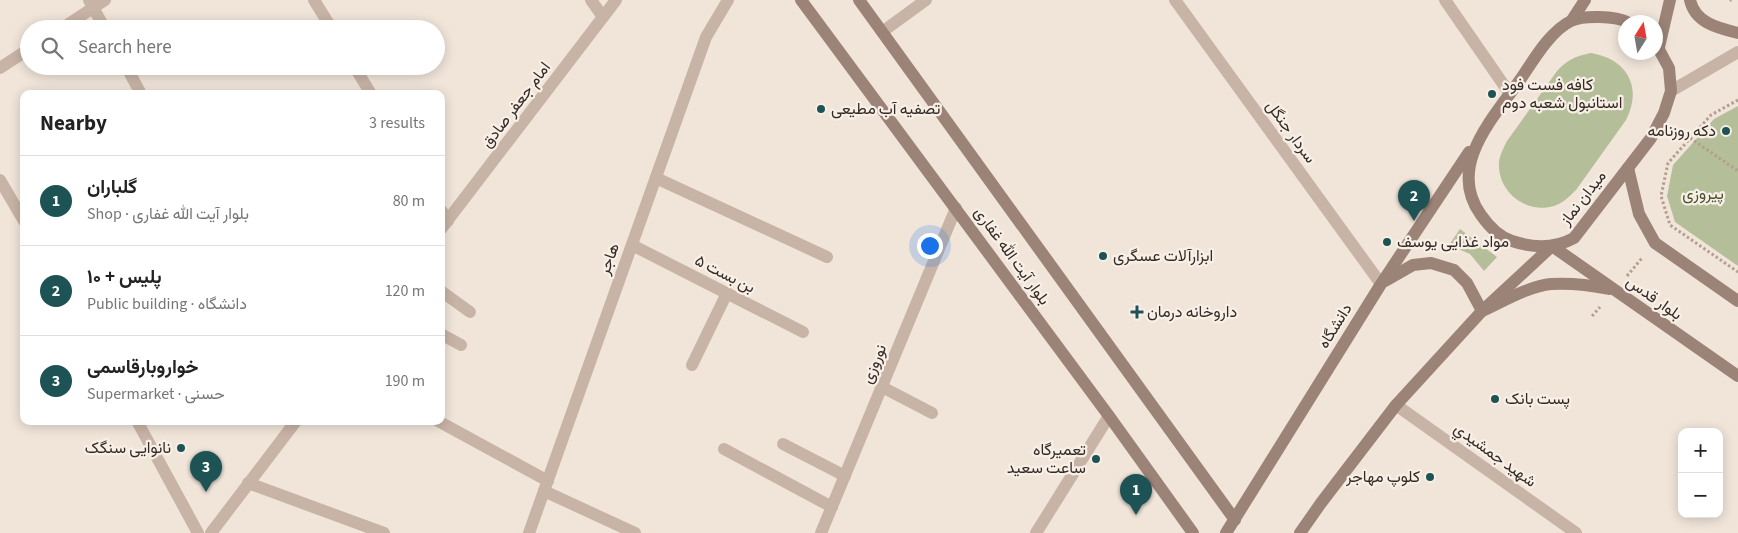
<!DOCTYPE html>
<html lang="en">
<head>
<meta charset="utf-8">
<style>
  :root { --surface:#fff; --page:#f2f2f2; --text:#222; --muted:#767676; --line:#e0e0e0; --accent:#1e5355 }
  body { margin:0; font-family:"Source Sans 3",Vazirmatn,sans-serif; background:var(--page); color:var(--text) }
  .controls { position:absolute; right:15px; bottom:15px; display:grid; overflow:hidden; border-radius:10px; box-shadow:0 2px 12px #0003 }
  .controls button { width:45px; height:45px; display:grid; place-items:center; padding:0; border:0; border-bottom:1px solid var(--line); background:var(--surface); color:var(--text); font:25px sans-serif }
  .compass { position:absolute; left:1618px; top:15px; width:45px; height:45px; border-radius:50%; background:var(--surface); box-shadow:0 2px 12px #0003; rotate:11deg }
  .you { position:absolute; left:929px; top:245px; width:18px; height:18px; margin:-12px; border:4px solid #fff; border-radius:50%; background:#1a73e8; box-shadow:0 0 0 8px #1a73e833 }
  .badge { display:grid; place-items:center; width:32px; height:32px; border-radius:50%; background:var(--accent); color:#fff; font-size:16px; font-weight:700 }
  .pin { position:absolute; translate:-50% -41px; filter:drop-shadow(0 1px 2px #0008) }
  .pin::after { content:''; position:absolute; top:26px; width:18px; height:15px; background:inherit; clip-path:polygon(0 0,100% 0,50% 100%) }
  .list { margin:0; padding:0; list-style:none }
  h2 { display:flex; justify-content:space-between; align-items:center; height:65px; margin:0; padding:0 20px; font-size:21px }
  h2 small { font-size:16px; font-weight:400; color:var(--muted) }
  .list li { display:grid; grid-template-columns:32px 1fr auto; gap:15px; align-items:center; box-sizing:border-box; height:90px; padding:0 20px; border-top:1px solid var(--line) }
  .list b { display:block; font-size:19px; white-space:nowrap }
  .list p { margin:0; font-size:16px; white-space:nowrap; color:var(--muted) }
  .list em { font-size:16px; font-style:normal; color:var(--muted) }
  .icon { flex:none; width:28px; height:28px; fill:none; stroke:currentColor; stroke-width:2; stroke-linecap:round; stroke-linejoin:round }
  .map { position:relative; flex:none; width:1738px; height:533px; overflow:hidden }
  .search { position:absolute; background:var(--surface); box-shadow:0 2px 12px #0003; left:20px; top:20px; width:425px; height:55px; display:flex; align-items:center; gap:12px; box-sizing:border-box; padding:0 18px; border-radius:28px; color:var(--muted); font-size:19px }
  .panel { position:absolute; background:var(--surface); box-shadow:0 2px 12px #0003; left:20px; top:90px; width:425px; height:335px; border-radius:10px }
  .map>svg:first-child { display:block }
  .green { fill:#b4bf9a }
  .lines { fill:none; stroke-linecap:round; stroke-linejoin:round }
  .path { stroke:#b49e90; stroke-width:3; stroke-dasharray:2.5 2.5; stroke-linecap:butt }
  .minor { stroke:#c8b4a6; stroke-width:12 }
  .tertiary { stroke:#c8b4a6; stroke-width:12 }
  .secondary { stroke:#9c8378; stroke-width:12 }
  .poi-dot { fill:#1e5355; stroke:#f8efe6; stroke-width:2 }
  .labels { text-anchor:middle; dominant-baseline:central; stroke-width:4.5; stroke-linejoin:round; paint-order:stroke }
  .poi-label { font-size:16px; fill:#342b27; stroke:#f8efe6; text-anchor:start }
  .street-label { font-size:16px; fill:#342b27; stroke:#f8efe6 }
  .park-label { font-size:16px; fill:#45522b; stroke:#f8efe6 }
</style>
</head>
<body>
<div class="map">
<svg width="1738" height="533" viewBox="0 0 1738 533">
  <rect width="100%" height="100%" fill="#f1e5da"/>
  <g class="green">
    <path d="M1591,53c36,6 52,34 35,67l-50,70c-7,7 -13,13 -22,16 -26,8 -54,-12 -55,-39 -1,-9 4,-18 8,-26l50,-70c10,-11 19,-15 34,-18z"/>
    <polygon points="1738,106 1738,266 1675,222 1667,196 1673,165 1714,119"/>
    <polygon points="1460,229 1497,257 1484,271 1470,254 1449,245"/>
  </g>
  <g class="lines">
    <g class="path">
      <polyline points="1730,1 1731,0"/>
      <polyline points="1738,100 1711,115 1668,163 1661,196 1670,225 1738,272"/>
      <polyline points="1690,138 1738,171"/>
      <polyline points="1627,276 1642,258"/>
      <polyline points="1592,316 1600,307"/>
    </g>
    <g class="minor">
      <polyline points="89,0 105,29"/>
      <polyline points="314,0 332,29"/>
      <polyline points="591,0 603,17"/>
      <polyline points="1445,0 1510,94"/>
      <polyline points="882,32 926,0"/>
      <polyline points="126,66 141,94"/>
      <polyline points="354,66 371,94"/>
      <polyline points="656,178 827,257"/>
      <polyline points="0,180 24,221"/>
      <polyline points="441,210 448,221"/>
      <polyline points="632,245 803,332"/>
      <polyline points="441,291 470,312"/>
      <polyline points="441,334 461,345"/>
      <polyline points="692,365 727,293"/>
      <polyline points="882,387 932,413"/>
      <polyline points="1396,405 1576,533"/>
      <polyline points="137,421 198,533"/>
      <polyline points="438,421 548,481"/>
      <polyline points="783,444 845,476"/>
      <polyline points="724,449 832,507"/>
      <polyline points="248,483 384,533"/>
      <polyline points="544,491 635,533"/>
      <polyline points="529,533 706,37 728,0"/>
      <polyline points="821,533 956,208"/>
      <polyline points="1036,533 1109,416"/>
    </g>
    <g class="tertiary">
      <polyline points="1175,0 1381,284"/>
      <polyline points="61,29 105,0"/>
      <polyline points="0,68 29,49"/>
      <polyline points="1671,91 1738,52"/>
      <polyline points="441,229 616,0"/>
      <polyline points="211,533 296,421"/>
    </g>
    <g class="secondary">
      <polyline points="801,0 1109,416 1193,533"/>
      <polyline points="859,0 1235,520"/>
      <path d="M1690,0c5,23 28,28 48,33"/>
      <polyline points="1572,20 1585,0"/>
      <path d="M1627,22c-11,-6 -44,-7 -56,-1 -21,10 -38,40 -51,59 -27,38 -74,87 -39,135 7,10 18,22 31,26 21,7 42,8 62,-3l77,-100 13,-25 7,-22 -2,-23 -13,-24"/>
      <polyline points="1659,47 1670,0"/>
      <polyline points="1628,168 1639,214 1655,243 1738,301"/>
      <path d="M1385,281l28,-16 18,-2 23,7 13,13 15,28c20,-9 47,-25 69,-27 20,-1 39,1 58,5"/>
      <polyline points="1226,533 1381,284 1469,152"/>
      <polyline points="1300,533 1321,503 1396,405 1482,311 1552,246 1738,376"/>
    </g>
  </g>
  <g class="poi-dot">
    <circle cx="1492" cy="94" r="5"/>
    <circle cx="821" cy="109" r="5"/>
    <circle cx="1726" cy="131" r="5"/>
    <circle cx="1387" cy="242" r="5"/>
    <circle cx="1103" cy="256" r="5"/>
    <path d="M1134.5 304.5h5v5h5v5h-5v5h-5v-5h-5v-5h5z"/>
    <circle cx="1495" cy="399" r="5"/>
    <circle cx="181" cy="448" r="5"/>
    <circle cx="1096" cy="459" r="5"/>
    <circle cx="1430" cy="477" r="5"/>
  </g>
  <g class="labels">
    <g class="poi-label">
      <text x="1502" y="85">کافه فست فود<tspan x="1502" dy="18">استانبول شعبه دوم</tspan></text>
      <text x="831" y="109">تصفیه آب مطیعی</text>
      <text x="1716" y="131" text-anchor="end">دکه روزنامه</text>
      <text x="1397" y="242">مواد غذایی یوسف</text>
      <text x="1113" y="256">ابزارآلات عسگری</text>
      <text x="1147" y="312">داروخانه درمان</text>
      <text x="1505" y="399">پست بانک</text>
      <text x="171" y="448" text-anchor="end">نانوایی سنگک</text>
      <text x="1086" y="450" text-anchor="end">تعمیرگاه<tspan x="1086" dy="18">ساعت سعید</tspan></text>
      <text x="1420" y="477" text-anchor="end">کلوپ مهاجر</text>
    </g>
    <g class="street-label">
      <text transform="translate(516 105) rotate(-53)">امام جعفر صادق</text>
      <text transform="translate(1291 132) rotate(54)">سردار جنگل</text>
      <text transform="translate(1583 198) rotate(-52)">میدان نماز</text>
      <text transform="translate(1012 256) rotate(54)">بلوار آیت الله غفاری</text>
      <text transform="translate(609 259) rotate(-70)">هاجر</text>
      <text transform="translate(725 274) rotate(27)">بن بست ۵</text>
      <text transform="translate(1654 298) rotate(35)">بلوار قدس</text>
      <text transform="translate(1335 326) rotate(-58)">دانشگاه</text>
      <text transform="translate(874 364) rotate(-67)">نوروزی</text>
      <text transform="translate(1495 455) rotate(36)">شهيد جمشيدي</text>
    </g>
    <g class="park-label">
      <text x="1703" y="194">پیروزی</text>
    </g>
  </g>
</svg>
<div class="controls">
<button>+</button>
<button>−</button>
</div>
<svg class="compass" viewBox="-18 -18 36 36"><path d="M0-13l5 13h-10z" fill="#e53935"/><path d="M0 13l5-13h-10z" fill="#767676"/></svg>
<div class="you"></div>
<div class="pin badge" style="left:1136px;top:515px">1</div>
<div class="pin badge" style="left:1414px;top:221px">2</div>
<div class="pin badge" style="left:206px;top:492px">3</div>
<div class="search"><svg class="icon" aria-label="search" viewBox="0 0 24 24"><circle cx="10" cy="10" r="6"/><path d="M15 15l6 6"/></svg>Search here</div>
<section class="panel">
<h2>Nearby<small>3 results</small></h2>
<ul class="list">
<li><span class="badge">1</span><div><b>گلباران</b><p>Shop · بلوار آیت الله غفاری</p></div><em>80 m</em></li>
<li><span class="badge">2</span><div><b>پلیس + ۱۰</b><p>Public building · دانشگاه</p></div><em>120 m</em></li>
<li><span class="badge">3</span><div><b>خواروبارقاسمی</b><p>Supermarket · حسنی</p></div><em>190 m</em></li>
</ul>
</section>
</div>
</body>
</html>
